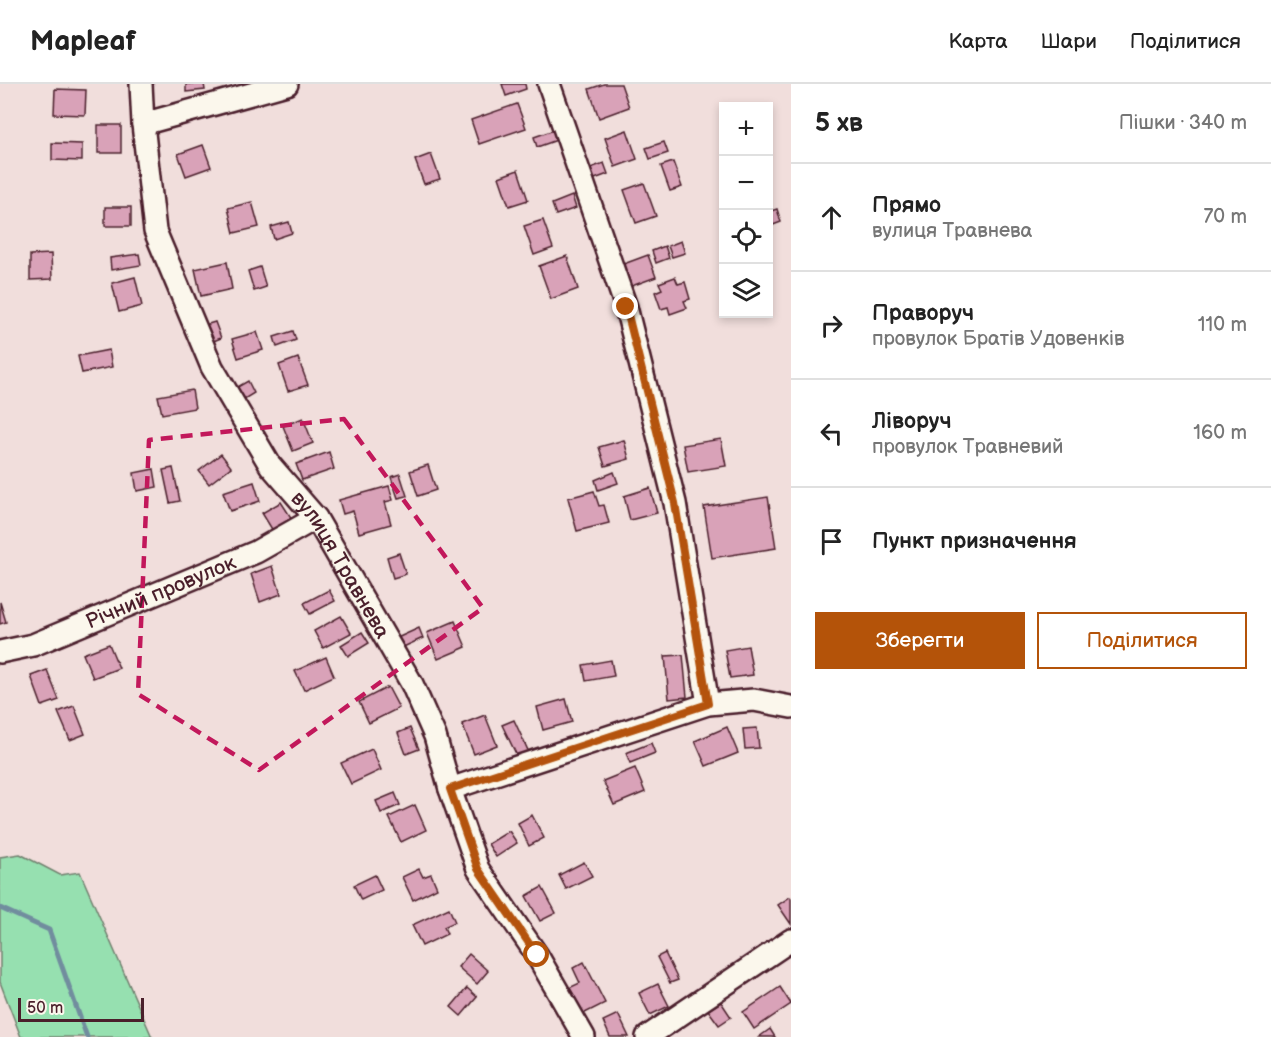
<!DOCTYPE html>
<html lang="uk">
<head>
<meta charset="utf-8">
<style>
  :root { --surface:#fff; --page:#f6f6f6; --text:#222; --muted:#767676; --line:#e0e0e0; --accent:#b45309 }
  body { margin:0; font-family:"Balsamiq Sans",sans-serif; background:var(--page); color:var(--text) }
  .controls { position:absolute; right:18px; top:18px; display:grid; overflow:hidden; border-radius:0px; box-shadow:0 3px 9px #0003 }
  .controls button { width:54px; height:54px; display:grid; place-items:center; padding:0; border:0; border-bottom:2px solid var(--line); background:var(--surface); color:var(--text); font:30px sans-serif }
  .scale { position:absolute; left:18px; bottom:15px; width:126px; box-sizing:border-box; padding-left:6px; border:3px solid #4a1f2b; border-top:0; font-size:16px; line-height:21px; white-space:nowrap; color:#4a1f2b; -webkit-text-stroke:4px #fbf7ec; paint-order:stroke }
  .stop { position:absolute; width:18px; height:18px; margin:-14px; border:4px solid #b45309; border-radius:50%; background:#fff }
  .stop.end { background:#b45309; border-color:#fff; box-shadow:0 2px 6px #0008 }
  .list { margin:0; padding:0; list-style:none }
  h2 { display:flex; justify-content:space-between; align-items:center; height:78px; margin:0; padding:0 24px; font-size:26px }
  h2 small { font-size:20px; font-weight:400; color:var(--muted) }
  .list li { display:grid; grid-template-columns:39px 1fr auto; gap:18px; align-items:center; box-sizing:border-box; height:108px; padding:0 24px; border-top:2px solid var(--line) }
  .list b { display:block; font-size:22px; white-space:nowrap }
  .list p { margin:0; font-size:20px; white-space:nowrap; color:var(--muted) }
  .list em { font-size:20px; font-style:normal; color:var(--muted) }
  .actions { display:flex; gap:12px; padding:18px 24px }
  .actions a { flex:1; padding:14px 0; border:2px solid var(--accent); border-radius:0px; text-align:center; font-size:21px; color:var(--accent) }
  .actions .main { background:var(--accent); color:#fff }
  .icon { flex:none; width:33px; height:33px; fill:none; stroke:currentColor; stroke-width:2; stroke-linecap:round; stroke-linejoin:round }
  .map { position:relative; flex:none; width:791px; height:953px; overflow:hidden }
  header { display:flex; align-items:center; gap:36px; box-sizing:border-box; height:84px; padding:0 30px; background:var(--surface); border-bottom:2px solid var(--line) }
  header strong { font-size:28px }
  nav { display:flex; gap:33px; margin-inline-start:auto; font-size:21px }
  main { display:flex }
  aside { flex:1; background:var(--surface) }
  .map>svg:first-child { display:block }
  .green { fill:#96e0b0; stroke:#70806e; stroke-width:1.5 }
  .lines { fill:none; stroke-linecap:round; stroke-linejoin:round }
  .stream { stroke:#718d9e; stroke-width:5 }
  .building { fill:#d9a2b8; stroke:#4a1f2b; stroke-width:1.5 }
  .minor-casing { stroke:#4a1f2b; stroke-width:26 }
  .minor { stroke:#fbf7ec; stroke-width:21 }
  .route { stroke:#b45309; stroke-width:8 }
  .marked { fill:none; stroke:#c2185b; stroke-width:4.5; stroke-dasharray:12 8; stroke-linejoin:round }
  .labels { text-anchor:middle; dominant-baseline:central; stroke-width:5; stroke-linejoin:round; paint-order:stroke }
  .street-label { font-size:21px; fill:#4a1f2b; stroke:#fbf7ec }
</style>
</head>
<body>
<header>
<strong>Mapleaf</strong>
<nav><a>Карта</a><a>Шари</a><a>Поділитися</a></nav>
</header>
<main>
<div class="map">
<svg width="791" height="953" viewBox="0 0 791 953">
  <rect width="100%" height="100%" fill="#f1dedc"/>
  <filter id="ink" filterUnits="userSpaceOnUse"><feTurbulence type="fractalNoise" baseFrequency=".0167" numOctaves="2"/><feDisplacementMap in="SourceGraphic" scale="12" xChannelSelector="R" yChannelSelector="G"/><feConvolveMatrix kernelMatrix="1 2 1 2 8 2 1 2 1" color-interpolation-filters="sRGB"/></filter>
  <g filter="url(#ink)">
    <polygon class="green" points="20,770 60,791 80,788 152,953 21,953 0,898 0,773"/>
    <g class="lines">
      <polyline class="stream" points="0,824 49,846 87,953"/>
    </g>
    <g class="building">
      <polygon points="186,0 204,0 205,6 186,8"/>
      <polygon points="502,0 525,0 526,5 506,12"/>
      <polygon points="604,0 621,0 629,23 599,34 589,5"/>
      <polygon points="55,5 86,6 85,31 54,30"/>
      <polygon points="517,20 526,44 479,60 471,36"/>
      <rect x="98" y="41" width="23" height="28"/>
      <polygon points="554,46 557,56 537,63 534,53"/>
      <polygon points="627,46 637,75 615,83 605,54"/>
      <polygon points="664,58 668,69 650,75 646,64"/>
      <polygon points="52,59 82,60 82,77 52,76"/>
      <polygon points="203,61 211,83 186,92 178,70"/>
      <polygon points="431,70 440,95 424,100 415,76"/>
      <polygon points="673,78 682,103 670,107 661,82"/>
      <polygon points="604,79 608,90 592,96 588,85"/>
      <polygon points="518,86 528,116 509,122 499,93"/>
      <polygon points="644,99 656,132 636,139 624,106"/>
      <polygon points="572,112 576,124 556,131 552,120"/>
      <polygon points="252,118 259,143 234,149 228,124"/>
      <rect x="105" y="123" width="26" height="19"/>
      <polygon points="777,125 781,138 768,143 768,128"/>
      <polygon points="543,136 553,164 534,171 524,142"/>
      <polygon points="289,138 292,149 274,155 271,143"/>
      <polygon points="681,157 685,169 672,173 668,162"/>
      <polygon points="665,162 669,174 656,179 652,167"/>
      <polygon points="51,170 52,195 30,196 30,171"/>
      <polygon points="139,170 141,181 111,186 110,174"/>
      <polygon points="648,171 656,193 629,203 621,181"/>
      <polygon points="567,172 578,205 551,215 539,182"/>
      <polygon points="227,178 232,205 201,212 195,185"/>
      <polygon points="260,183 266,203 254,207 248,187"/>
      <polygon points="135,193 142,222 119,228 112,199"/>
      <polygon points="675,193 678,200 685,198 690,215 684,217 687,224 670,230 668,223 661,225 655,208 662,205 659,199"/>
      <polygon points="215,238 221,254 211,258 205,241"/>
      <polygon points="293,247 296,256 277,263 274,253"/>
      <polygon points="257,248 263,266 238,274 232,255"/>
      <polygon points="109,266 112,283 82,289 78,272"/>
      <polygon points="298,274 308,301 288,307 279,281"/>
      <polygon points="248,297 254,309 241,317 234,305"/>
      <polygon points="192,306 195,324 162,330 158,312"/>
      <polygon points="303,334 313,359 293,367 283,342"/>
      <polygon points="721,355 726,382 688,388 683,361"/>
      <polygon points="624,356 629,375 605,382 599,363"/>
      <polygon points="329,368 334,385 302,396 296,380"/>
      <polygon points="221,370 231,383 209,400 199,387"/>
      <polygon points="428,381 436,406 418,412 410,387"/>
      <polygon points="173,384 180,417 170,419 163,386"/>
      <polygon points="154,385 157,403 137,407 134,389"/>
      <polygon points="614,388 618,399 598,406 595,396"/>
      <polygon points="400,390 407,412 398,414 391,393"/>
      <polygon points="254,398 260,417 230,427 223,408"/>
      <polygon points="389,402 393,416 385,418 391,440 359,449 353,427 343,430 339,416"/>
      <polygon points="650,404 657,429 630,436 624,412"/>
      <polygon points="594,407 599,422 604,421 609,439 577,447 568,414"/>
      <polygon points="768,413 776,464 712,474 704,423"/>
      <polygon points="281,418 292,435 273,447 262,429"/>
      <polygon points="399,469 406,490 393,494 387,473"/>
      <polygon points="272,482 281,510 260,518 251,490"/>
      <polygon points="329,506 335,517 310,530 304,519"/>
      <polygon points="0,518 6,538 0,540"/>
      <polygon points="341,532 351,549 323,564 314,547"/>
      <polygon points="455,537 466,563 438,575 427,549"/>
      <polygon points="419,544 423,554 399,565 395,555"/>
      <polygon points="362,548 369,559 348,572 341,561"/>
      <polygon points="109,560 119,584 93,594 83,570"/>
      <polygon points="748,562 753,591 730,594 725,566"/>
      <polygon points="683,571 687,613 669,615 665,572"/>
      <polygon points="326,573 334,592 304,606 295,587"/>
      <polygon points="611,576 614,592 586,597 583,581"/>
      <polygon points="47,586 59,616 42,622 31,592"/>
      <polygon points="388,603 399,624 369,639 359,618"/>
      <polygon points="566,615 572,638 543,646 537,623"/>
      <polygon points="74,622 85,650 70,656 58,628"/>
      <polygon points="485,631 497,661 474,670 462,640"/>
      <polygon points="514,636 531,673 520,678 502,641"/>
      <polygon points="727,643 738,669 706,682 695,657"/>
      <polygon points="410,644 419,665 406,670 398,649"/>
      <polygon points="757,644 759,664 745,665 743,645"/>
      <polygon points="651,659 655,669 630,679 626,669"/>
      <polygon points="372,665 381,686 351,700 341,679"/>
      <polygon points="635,684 645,708 614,721 603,697"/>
      <polygon points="395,709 400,721 381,729 376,717"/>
      <polygon points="415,721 426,746 401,758 389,733"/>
      <polygon points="532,731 544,754 529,762 518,739"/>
      <polygon points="509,747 517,759 496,773 488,760"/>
      <polygon points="584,778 592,792 566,805 559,791"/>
      <polygon points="419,785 423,793 431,790 437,804 413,816 402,793"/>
      <polygon points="375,791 382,806 361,816 354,801"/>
      <polygon points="542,803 556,829 540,837 526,812"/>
      <polygon points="790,813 791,814 791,840 778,821"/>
      <polygon points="449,824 455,838 444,843 447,850 422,862 412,841"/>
      <polygon points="665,869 678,896 670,899 657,873"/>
      <polygon points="469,870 488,887 477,900 458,883"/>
      <polygon points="584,878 605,919 583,930 569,904 580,899 573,884"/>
      <polygon points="658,900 669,922 650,931 639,909"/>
      <polygon points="780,903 791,920 754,945 743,928"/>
      <polygon points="467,904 477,913 461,932 451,923"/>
      <polygon points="721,918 731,933 719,941 708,926"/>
      <polygon points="618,930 629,953 610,953 603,937"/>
      <polygon points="770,945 775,953 759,953"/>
    </g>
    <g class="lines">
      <g class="minor-casing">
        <g id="minor">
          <path id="s1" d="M141,0l2,40 12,107 57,136 58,98 46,53 96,166 23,52 15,53 28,80 59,86 47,82"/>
          <polyline points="549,0 626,223 675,419 708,620"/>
          <polyline points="143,40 287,0"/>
          <path id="s2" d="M0,568l33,-7 223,-93 60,-34"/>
          <polyline points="450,705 708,620 754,616 791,623"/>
          <polyline points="647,953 791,856"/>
        </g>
      </g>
      <use href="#minor" class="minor"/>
    </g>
  </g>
  <g class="lines" filter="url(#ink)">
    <polyline class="route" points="537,871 478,785 450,705 708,620 675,419 626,223"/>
  </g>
  <path class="marked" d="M344,335l139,189 -224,162 -121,-76 11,-254z"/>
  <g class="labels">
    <g class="street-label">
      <text stroke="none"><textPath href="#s1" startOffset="532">вулиця Травнева</textPath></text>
      <text stroke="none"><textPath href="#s2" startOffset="172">Річний провулок</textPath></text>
    </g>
  </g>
</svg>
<div class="controls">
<button>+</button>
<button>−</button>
<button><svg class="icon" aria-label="locate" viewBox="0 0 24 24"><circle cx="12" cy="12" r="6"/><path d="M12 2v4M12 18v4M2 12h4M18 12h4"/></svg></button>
<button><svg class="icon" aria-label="layers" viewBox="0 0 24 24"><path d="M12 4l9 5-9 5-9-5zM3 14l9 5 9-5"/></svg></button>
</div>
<div class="scale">50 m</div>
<div class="stop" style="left:537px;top:871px"></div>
<div class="stop end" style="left:626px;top:223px"></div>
</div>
<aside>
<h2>5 хв<small>Пішки · 340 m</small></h2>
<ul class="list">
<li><svg class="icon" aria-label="ahead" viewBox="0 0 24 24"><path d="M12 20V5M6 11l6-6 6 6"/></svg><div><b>Прямо</b><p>вулиця Травнева</p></div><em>70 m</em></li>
<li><svg class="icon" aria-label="right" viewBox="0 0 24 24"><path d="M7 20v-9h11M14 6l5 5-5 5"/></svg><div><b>Праворуч</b><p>провулок Братів Удовенків</p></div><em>110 m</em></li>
<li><svg class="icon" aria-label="left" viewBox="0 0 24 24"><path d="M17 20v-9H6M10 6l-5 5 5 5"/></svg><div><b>Ліворуч</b><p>провулок Травневий</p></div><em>160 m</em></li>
<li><svg class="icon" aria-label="arrive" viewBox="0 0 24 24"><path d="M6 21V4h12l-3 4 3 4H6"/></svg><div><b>Пункт призначення</b></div></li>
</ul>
<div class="actions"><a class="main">Зберегти</a><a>Поділитися</a></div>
</aside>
</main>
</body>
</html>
